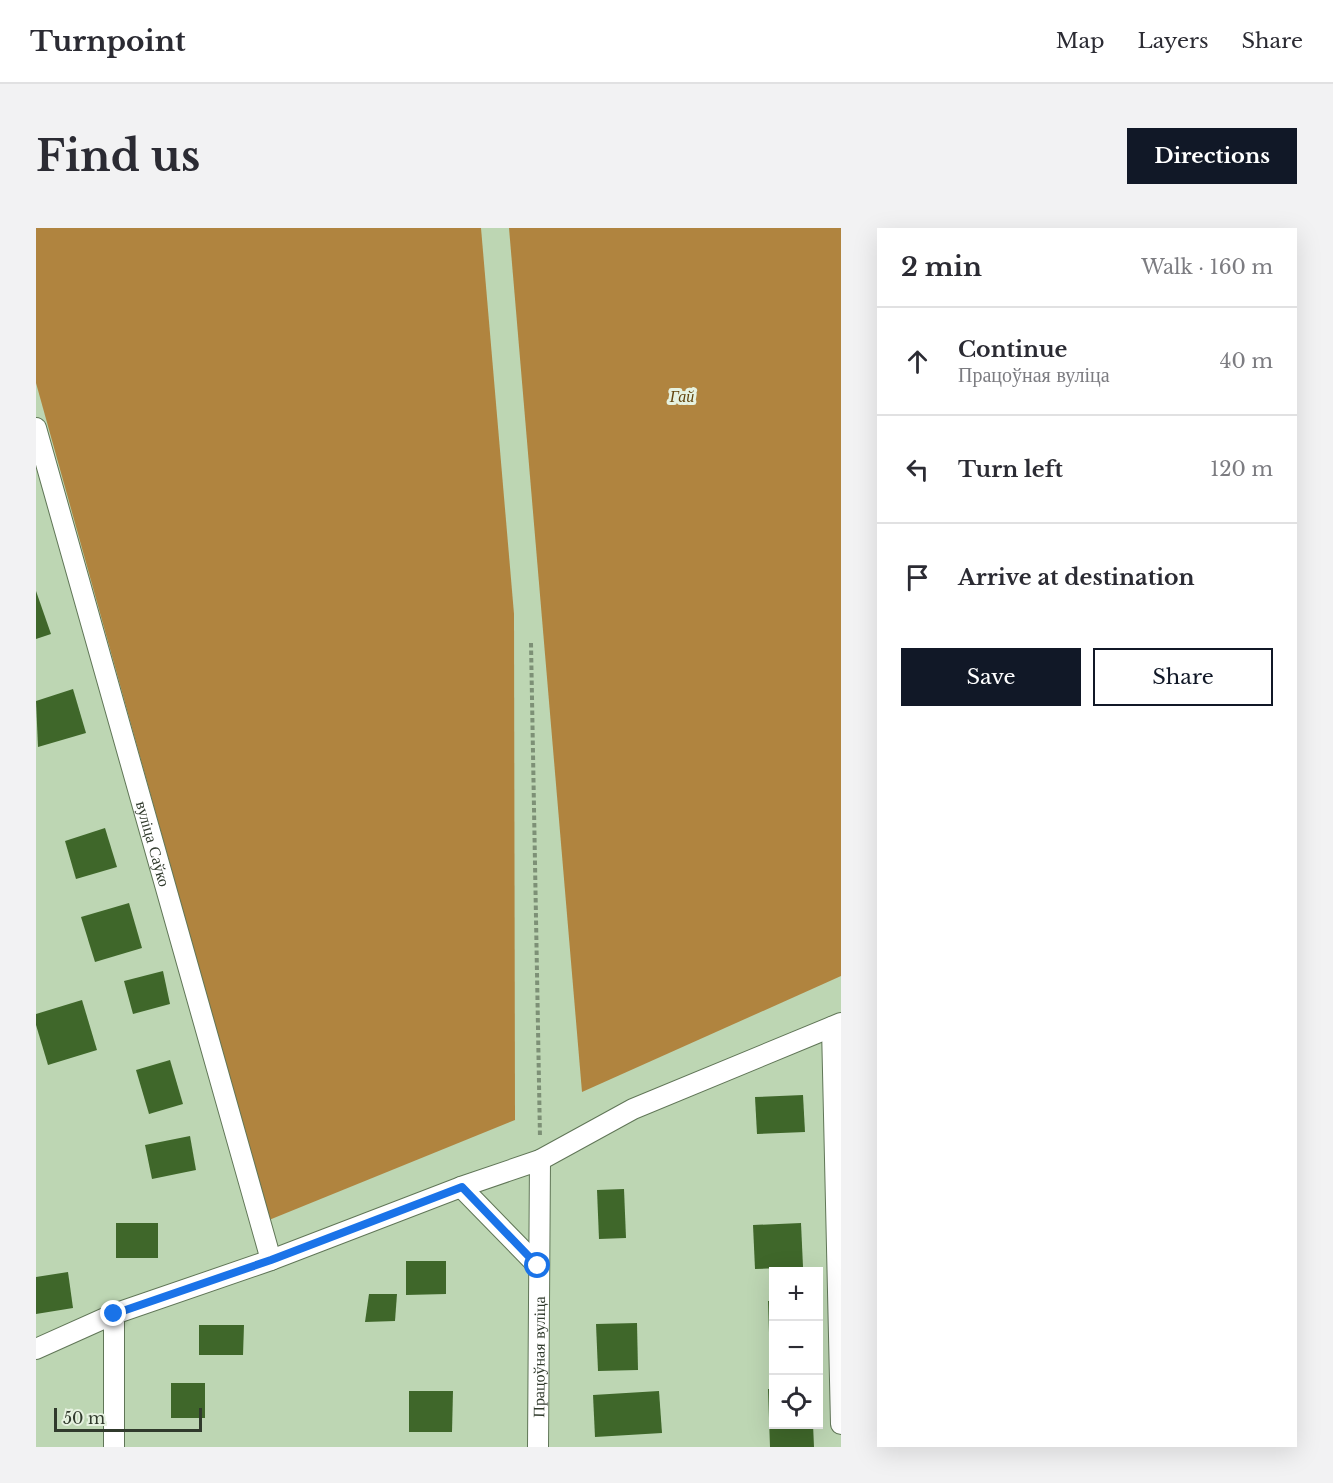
<!DOCTYPE html>
<html lang="en">
<head>
<meta charset="utf-8">
<style>
  :root { --surface:#fff; --page:#f2f2f3; --text:#2b2b33; --muted:#7c7c81; --line:#e1e1e2; --accent:#111827 }
  body { margin:0; font-family:"Libre Baskerville",serif; background:var(--page); color:var(--text) }
  .controls { position:absolute; right:18px; bottom:18px; display:grid; overflow:hidden; border-radius:0px; box-shadow:0 6px 24px #0002 }
  .controls button { width:54px; height:54px; display:grid; place-items:center; padding:0; border:0; border-bottom:2px solid var(--line); background:var(--surface); color:var(--text); font:30px sans-serif }
  .scale { position:absolute; left:18px; bottom:15px; width:148px; box-sizing:border-box; padding-left:6px; border:3px solid #303a2c; border-top:0; font-size:16px; line-height:21px; white-space:nowrap; color:#303a2c; -webkit-text-stroke:4px #e6f2e0; paint-order:stroke }
  .stop { position:absolute; width:18px; height:18px; margin:-14px; border:4px solid #1a73e8; border-radius:50%; background:#fff }
  .stop.end { background:#1a73e8; border-color:#fff; box-shadow:0 2px 6px #0008 }
  .list { margin:0; padding:0; list-style:none }
  h2 { display:flex; justify-content:space-between; align-items:center; height:78px; margin:0; padding:0 24px; font-size:26px }
  h2 small { font-size:20px; font-weight:400; color:var(--muted) }
  .list li { display:grid; grid-template-columns:39px 1fr auto; gap:18px; align-items:center; box-sizing:border-box; height:108px; padding:0 24px; border-top:2px solid var(--line) }
  .list b { display:block; font-size:22px; white-space:nowrap }
  .list p { margin:0; font-size:20px; white-space:nowrap; color:var(--muted) }
  .list em { font-size:20px; font-style:normal; color:var(--muted) }
  .actions { display:flex; gap:12px; padding:18px 24px }
  .actions a { flex:1; padding:14px 0; border:2px solid var(--accent); border-radius:0px; text-align:center; font-size:21px; color:var(--accent) }
  .actions .main { background:var(--accent); color:#fff }
  .icon { flex:none; width:33px; height:33px; fill:none; stroke:currentColor; stroke-width:2; stroke-linecap:round; stroke-linejoin:round }
  .map { position:relative; flex:none; width:805px; height:1219px; overflow:hidden; border-radius:0px }
  header { display:flex; align-items:center; gap:36px; box-sizing:border-box; height:84px; padding:0 30px; background:var(--surface); border-bottom:2px solid var(--line) }
  header strong { font-size:28px }
  nav { display:flex; gap:33px; margin-inline-start:auto; font-size:21px }
  .intro { display:flex; align-items:center; justify-content:space-between; box-sizing:border-box; height:144px; padding:0 36px }
  h1 { margin:0; font-size:42px }
  .button { padding:15px 27px; border-radius:0px; background:var(--accent); color:#fff; font-size:21px; font-weight:700 }
  main { display:flex; gap:36px; padding:0 36px }
  aside { flex:1; background:var(--surface); border-radius:0px; box-shadow:0 6px 24px #0002 }
  .map>svg:first-child { display:block }
  .forest { fill:#b0843f }
  .building { fill:#3f672a }
  .lines { fill:none; stroke-linecap:round; stroke-linejoin:round }
  .minor-casing { stroke:#607657; stroke-width:22 }
  .path { stroke:#7d9076; stroke-width:4; stroke-dasharray:4.5 3; stroke-linecap:butt }
  .minor { stroke:#fff; stroke-width:20 }
  .route { stroke:#1a73e8; stroke-width:8 }
  .labels { text-anchor:middle; dominant-baseline:central; stroke-width:6; stroke-linejoin:round; paint-order:stroke }
  .park-label { font-size:16px; font-style:italic; fill:#62440d; stroke:#e6f2e0 }
  .street-label { font-size:16px; fill:#303a2c; stroke:#e6f2e0 }
</style>
</head>
<body>
<header>
<strong>Turnpoint</strong>
<nav><a>Map</a><a>Layers</a><a>Share</a></nav>
</header>
<div class="intro"><h1>Find us</h1><a class="button">Directions</a></div>
<main>
<div class="map">
<svg width="805" height="1219" viewBox="0 0 805 1219">
  <rect width="100%" height="100%" fill="#bdd6b3"/>
  <g class="forest">
    <polygon points="0,0 445,0 478,386 479,892 233,992 0,155"/>
    <polygon points="473,0 805,0 805,748 546,864"/>
  </g>
  <g class="building">
    <polygon points="0,363 15,406 0,411"/>
    <polygon points="37,461 50,505 2,519 0,473"/>
    <polygon points="69,600 81,639 40,651 29,613"/>
    <polygon points="93,675 106,720 59,734 45,689"/>
    <polygon points="127,743 134,776 97,786 88,753"/>
    <polygon points="46,772 61,822 12,837 0,797 0,786"/>
    <polygon points="134,832 147,876 113,886 100,842"/>
    <polygon points="767,867 769,904 721,906 719,869"/>
    <polygon points="154,908 160,942 116,951 109,917"/>
    <polygon points="588,961 590,1010 563,1011 561,962"/>
    <rect x="80" y="995" width="42" height="35"/>
    <polygon points="765,995 767,1039 719,1041 717,997"/>
    <polygon points="370,1033 410,1033 410,1066 370,1067"/>
    <polygon points="32,1044 37,1080 0,1086 0,1049"/>
    <polygon points="333,1066 361,1066 359,1093 329,1094"/>
    <polygon points="732,1073 738,1073 738,1137 734,1137"/>
    <polygon points="601,1095 602,1142 562,1143 560,1096"/>
    <polygon points="163,1097 208,1097 207,1127 163,1127"/>
    <rect x="135" y="1155" width="34" height="35"/>
    <polygon points="732,1161 738,1161 738,1196 777,1196 778,1219 734,1219"/>
    <polygon points="373,1163 417,1163 416,1204 373,1204"/>
    <polygon points="623,1163 626,1205 559,1209 557,1167"/>
  </g>
  <g class="lines">
    <g class="minor-casing">
      <g id="minor">
        <path id="s1" d="M0,200l235,832"/>
        <polyline points="796,799 805,1196"/>
        <polyline points="425,959 502,1038"/>
        <polyline points="0,1121 78,1086 235,1032 425,959 504,932 597,881 805,795"/>
        <polyline points="78,1219 78,1086"/>
        <path id="s2" d="M502,1219l2,-287"/>
      </g>
    </g>
    <polyline class="path" points="495,415 504,910"/>
    <use href="#minor" class="minor"/>
  </g>
  <g class="lines">
    <polyline class="route" points="78,1086 235,1032 426,959 502,1038"/>
  </g>
  <g class="labels">
    <g class="park-label">
      <text x="646" y="168">Гай</text>
    </g>
    <g class="street-label">
      <text stroke="none"><textPath href="#s1" startOffset="432">вуліца Саўко</textPath></text>
      <text stroke="none"><textPath href="#s2" startOffset="90">Працоўная вуліца</textPath></text>
    </g>
  </g>
</svg>
<div class="controls">
<button>+</button>
<button>−</button>
<button><svg class="icon" aria-label="locate" viewBox="0 0 24 24"><circle cx="12" cy="12" r="6"/><path d="M12 2v4M12 18v4M2 12h4M18 12h4"/></svg></button>
</div>
<div class="scale">50 m</div>
<div class="stop" style="left:502px;top:1038px"></div>
<div class="stop end" style="left:78px;top:1086px"></div>
</div>
<aside>
<h2>2 min<small>Walk · 160 m</small></h2>
<ul class="list">
<li><svg class="icon" aria-label="ahead" viewBox="0 0 24 24"><path d="M12 20V5M6 11l6-6 6 6"/></svg><div><b>Continue</b><p>Працоўная вуліца</p></div><em>40 m</em></li>
<li><svg class="icon" aria-label="left" viewBox="0 0 24 24"><path d="M17 20v-9H6M10 6l-5 5 5 5"/></svg><div><b>Turn left</b></div><em>120 m</em></li>
<li><svg class="icon" aria-label="arrive" viewBox="0 0 24 24"><path d="M6 21V4h12l-3 4 3 4H6"/></svg><div><b>Arrive at destination</b></div></li>
</ul>
<div class="actions"><a class="main">Save</a><a>Share</a></div>
</aside>
</main>
</body>
</html>
